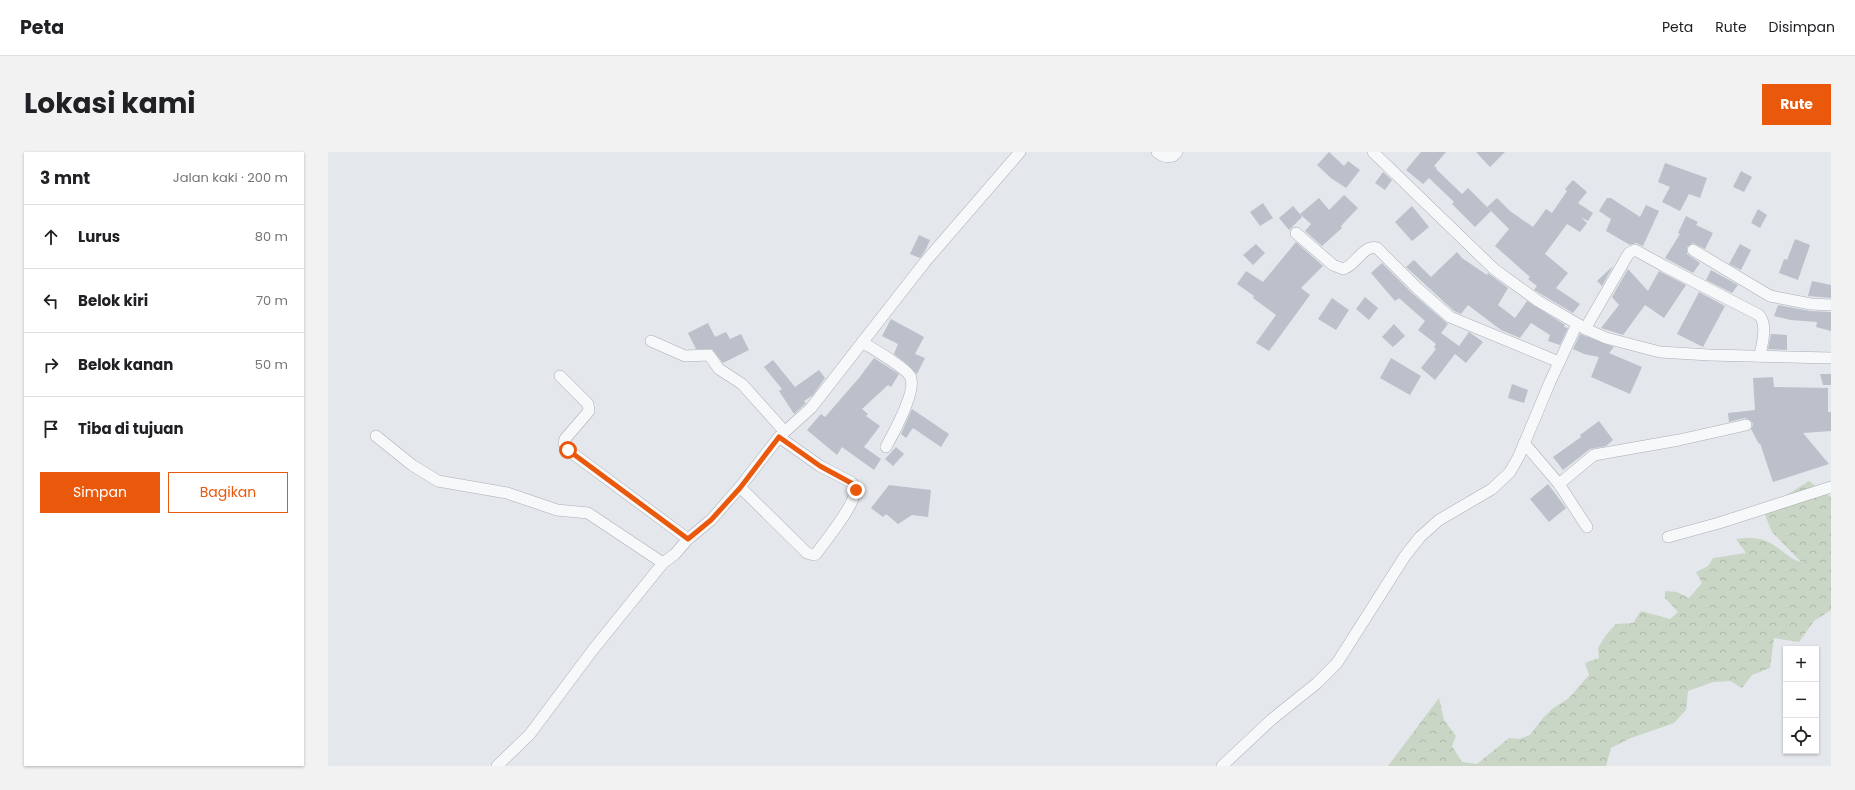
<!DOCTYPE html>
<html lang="id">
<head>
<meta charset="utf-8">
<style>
  :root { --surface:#fff; --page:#f2f2f2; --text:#202124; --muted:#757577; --line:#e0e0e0; --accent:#ea580c }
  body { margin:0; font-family:Poppins,sans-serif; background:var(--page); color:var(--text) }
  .controls { position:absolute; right:12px; bottom:12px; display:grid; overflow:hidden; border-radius:0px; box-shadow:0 1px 3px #0004 }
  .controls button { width:36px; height:36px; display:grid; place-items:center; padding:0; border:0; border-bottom:1px solid var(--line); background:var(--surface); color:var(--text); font:20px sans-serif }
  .stop { position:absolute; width:12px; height:12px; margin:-9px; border:3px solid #ea580c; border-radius:50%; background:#fff }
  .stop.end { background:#ea580c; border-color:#fff; box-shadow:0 1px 4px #0008 }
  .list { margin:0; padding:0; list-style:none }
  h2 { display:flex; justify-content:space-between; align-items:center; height:52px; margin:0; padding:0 16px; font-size:17px }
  h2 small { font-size:13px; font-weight:400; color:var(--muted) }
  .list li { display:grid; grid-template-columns:26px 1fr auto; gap:12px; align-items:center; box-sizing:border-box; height:64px; padding:0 16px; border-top:1px solid var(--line) }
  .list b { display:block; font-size:15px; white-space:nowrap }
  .list em { font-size:13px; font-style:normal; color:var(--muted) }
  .actions { display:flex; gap:8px; padding:12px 16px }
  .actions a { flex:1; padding:9px 0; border:1px solid var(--accent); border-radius:0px; text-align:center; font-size:14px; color:var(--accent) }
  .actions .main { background:var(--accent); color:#fff }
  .icon { flex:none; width:22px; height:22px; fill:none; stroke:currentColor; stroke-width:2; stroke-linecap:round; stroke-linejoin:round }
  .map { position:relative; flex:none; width:1503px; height:614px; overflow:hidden; border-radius:0px }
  header { display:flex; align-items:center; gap:24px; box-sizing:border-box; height:56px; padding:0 20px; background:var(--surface); border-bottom:1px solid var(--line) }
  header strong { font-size:19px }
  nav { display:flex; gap:22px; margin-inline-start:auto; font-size:14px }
  .intro { display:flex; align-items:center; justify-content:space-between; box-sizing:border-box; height:96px; padding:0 24px }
  h1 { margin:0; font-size:28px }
  .button { padding:10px 18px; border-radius:0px; background:var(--accent); color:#fff; font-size:14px; font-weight:700 }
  main { display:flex; gap:24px; padding:0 24px }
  aside { flex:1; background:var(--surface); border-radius:0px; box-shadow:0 1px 3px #0004 }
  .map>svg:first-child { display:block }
  .forest { fill:url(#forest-crowns) }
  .building { fill:#bbc0ca }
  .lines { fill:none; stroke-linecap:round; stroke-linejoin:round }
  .street-casing { stroke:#a9aeb7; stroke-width:12 }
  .street { stroke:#f7f8fa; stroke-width:11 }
  .route { stroke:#ea580c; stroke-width:5 }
</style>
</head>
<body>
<header>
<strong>Peta</strong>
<nav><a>Peta</a><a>Rute</a><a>Disimpan</a></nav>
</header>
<div class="intro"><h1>Lokasi kami</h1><a class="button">Rute</a></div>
<main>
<aside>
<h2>3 mnt<small>Jalan kaki · 200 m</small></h2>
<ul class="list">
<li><svg class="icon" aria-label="ahead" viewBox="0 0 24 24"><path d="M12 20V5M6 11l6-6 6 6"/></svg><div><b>Lurus</b></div><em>80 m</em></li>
<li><svg class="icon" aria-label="left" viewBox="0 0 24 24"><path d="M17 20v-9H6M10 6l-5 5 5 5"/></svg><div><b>Belok kiri</b></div><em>70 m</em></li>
<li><svg class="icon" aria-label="right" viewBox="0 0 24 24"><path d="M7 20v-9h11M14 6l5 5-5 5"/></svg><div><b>Belok kanan</b></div><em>50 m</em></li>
<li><svg class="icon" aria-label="arrive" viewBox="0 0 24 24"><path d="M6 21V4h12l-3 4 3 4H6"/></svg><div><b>Tiba di tujuan</b></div></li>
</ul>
<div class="actions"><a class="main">Simpan</a><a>Bagikan</a></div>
</aside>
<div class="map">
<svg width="1503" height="614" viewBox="0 0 1503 614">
  <defs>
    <pattern id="forest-crowns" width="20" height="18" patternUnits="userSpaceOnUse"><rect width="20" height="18" fill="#c9d6c5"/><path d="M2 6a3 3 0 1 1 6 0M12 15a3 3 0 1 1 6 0" fill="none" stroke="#adb8ab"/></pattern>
  </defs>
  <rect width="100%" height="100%" fill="#e4e7ec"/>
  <path class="forest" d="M1481,329l22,16v113l-17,11 -15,21 -25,-4 -4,30 -18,7 -10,13 -12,-7 -17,1 -25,9 -2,19 -12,13 -43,15 -20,10 -5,18h-218l51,-68 5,22 12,16 -4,10 10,16 15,2 32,-26 10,1 11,-4 13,-17 9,-9 17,-11 20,-23 -4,-12 14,-5 -1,-10 8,-13 10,-11 17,-1 8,-12 29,8 8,-7 -13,-14v-7l12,1 12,6 13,-15 -6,-11 12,-6 5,-8 33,-5 -10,-14c14,-2 27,-2 39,7 11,7 14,12 27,17l-30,-31 -9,-22z"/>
  <g class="building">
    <polygon points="1001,0 1016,14 1020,9 1032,18 1018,36 1003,26 989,13"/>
    <polygon points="1093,0 1118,0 1106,14 1109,16 1108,17 1134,42 1140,36 1163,59 1147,75 1124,52 1126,50 1101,26 1095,32 1078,18"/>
    <polygon points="1148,0 1177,0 1162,15"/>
    <polygon points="1337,11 1379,26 1372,46 1361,42 1352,59 1334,50 1342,35 1330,30"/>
    <polygon points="1413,19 1424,25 1416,40 1405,35"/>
    <polygon points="1055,20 1064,28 1057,38 1047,31"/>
    <polygon points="1245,28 1259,40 1250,51 1265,61 1260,69 1253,65 1259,71 1252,80 1239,72 1217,102 1240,121 1228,136 1252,152 1245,161 1206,138 1209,134 1200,127 1202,125 1167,94 1181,77 1159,55 1169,46 1182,59 1205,75 1218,57 1224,61 1239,39 1237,37"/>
    <polygon points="1016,43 1030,56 1013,74 1014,76 994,94 977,79 983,72 972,62 974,65 961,78 951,66 965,54 972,62 991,46 1001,58"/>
    <polygon points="1279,46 1283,46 1312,65 1318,53 1331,59 1315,94 1308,91 1302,93 1278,79 1283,67 1271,59"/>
    <polygon points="935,51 945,66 932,74 922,60"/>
    <polygon points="1084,54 1101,75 1084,89 1067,70"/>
    <polygon points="1430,57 1439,63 1432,76 1423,71"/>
    <polygon points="1358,64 1370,70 1368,73 1385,81 1377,97 1365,91 1359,95 1359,102 1372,111 1365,121 1337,106 1352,82 1350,81"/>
    <polygon points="591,83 602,88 597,99 592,106 582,102"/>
    <polygon points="1467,87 1482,93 1470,128 1451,121 1456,107 1459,108"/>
    <polygon points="968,90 995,114 973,136 982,143 941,199 928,191 948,163 925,146 926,144 909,132 918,119 935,130"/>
    <polygon points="928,92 937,101 925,113 915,103"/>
    <polygon points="1412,92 1423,98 1413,118 1401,112"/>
    <polygon points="1129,100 1134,106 1159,123 1160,121 1180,136 1170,153 1187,166 1199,149 1237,173 1236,175 1240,176 1232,193 1220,189 1222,183 1203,171 1192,186 1173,178 1140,153 1133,162 1126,159 1078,115 1086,108 1103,125"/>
    <polygon points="1054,111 1085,142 1120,172 1113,181 1131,194 1141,180 1155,190 1138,211 1127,202 1107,228 1093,216 1108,197 1106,195 1108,192 1090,178 1097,169 1071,146 1067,149 1043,121"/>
    <polygon points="1285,114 1274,134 1269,129"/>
    <polygon points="1300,117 1320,139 1331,119 1358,133 1336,166 1317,153 1295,183 1273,176 1291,153 1284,145"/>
    <polygon points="1383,118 1410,133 1404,141 1378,128"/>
    <polygon points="1484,129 1503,133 1503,146 1480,144"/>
    <polygon points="1371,140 1397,154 1375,195 1349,182"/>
    <polygon points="1037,145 1050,156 1041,168 1028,157"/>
    <polygon points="1004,146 1021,158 1008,178 990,167"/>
    <polygon points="1450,153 1482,159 1503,160 1503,179 1488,175 1489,170 1463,168 1446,164"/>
    <polygon points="563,167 596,185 587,202 597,206 589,222 578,211 566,202 570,192 554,184"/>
    <polygon points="380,171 387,185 398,180 402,187 413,182 421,198 395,211 384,197 368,197 360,181"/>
    <polygon points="1066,172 1077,184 1065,195 1054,185"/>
    <polygon points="1252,182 1286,195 1281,201 1314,215 1302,242 1263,225 1271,205 1256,202 1245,197"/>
    <polygon points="1443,182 1459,183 1459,198 1440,197"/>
    <polygon points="546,206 571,222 563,235 560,233 534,257 540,262 538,264 552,274 536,295 553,307 546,318 514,295 509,303 479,278 493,262 497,265 531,226"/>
    <polygon points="1063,206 1093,224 1082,243 1052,226"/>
    <polygon points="445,208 467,235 491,218 497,226 485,243 476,249 478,251 466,262 451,239 454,237 436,215"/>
    <polygon points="1492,222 1503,222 1503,233 1495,233"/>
    <polygon points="1445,225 1446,235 1500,236 1500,260 1503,260 1503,279 1475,281 1501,312 1445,330 1432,291 1431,292 1423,277 1425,272 1423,269 1417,266 1401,270 1400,261 1427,258 1425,226"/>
    <polygon points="1184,232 1200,238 1196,251 1180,246"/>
    <polygon points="584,257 621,282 613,295 585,276 578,286 573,282"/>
    <polygon points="1271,269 1285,288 1278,294 1262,297 1235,318 1225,305 1253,285 1252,283"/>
    <polygon points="568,295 576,302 565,314 557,307"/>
    <polygon points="1220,332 1238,356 1221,370 1202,347"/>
    <polygon points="561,333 603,338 600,365 584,363 570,372 558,362 555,365 543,356"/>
  </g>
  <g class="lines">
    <g class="street-casing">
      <g id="street">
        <path d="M829,0c6,5 9,5 16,4l4,-4"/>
        <polyline points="1045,0 1166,117 1210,149 1260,178 1278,186 1332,200 1381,203 1503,206"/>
        <path d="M968,81l37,32 10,4c13,-3 20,-25 34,-21l41,41 32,28 109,45"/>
        <polyline points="1365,98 1442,144 1483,152 1503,153"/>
        <path d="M1257,177l41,-71 3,-5 6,-3 29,16 95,49c9,10 3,28 1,41"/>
        <polyline points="323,189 357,204 381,203 391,217 414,232 457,280"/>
        <path d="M534,190c11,7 43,25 48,34 8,13 -17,58 -24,71"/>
        <polyline points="232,224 260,252 261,259 237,287 236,291 240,298 360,387"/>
        <polyline points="48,284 84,313 110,329 179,341 229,358 260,361 335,411"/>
        <polyline points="1196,291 1231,332 1259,375"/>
        <polyline points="1231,332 1266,303 1351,288 1418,273"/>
        <path d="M412,335l67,66 7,2 2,-1c9,-13 43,-53 39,-67l-4,-5 -31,-16 -41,-29"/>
        <polyline points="1340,385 1391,371 1503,335"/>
        <polyline points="169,614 202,582 264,499 335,411 347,402 360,387 383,368 412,335 451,285 483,256 597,110 692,0"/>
        <polyline points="894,614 943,568 989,531 1009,511 1077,404 1092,385 1111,368 1164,337 1182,320 1191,304 1222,230 1249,172"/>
      </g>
    </g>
    <use href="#street" class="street"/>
  </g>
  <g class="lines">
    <polyline class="route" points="240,298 360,387 383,368 412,336 451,285 492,314 525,332 528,338"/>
  </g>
</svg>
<div class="controls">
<button>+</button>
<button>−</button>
<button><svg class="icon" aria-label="locate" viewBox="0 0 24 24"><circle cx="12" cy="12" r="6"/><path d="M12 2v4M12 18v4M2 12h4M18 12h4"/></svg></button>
</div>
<div class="stop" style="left:240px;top:298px"></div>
<div class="stop end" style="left:528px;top:338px"></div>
</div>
</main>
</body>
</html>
